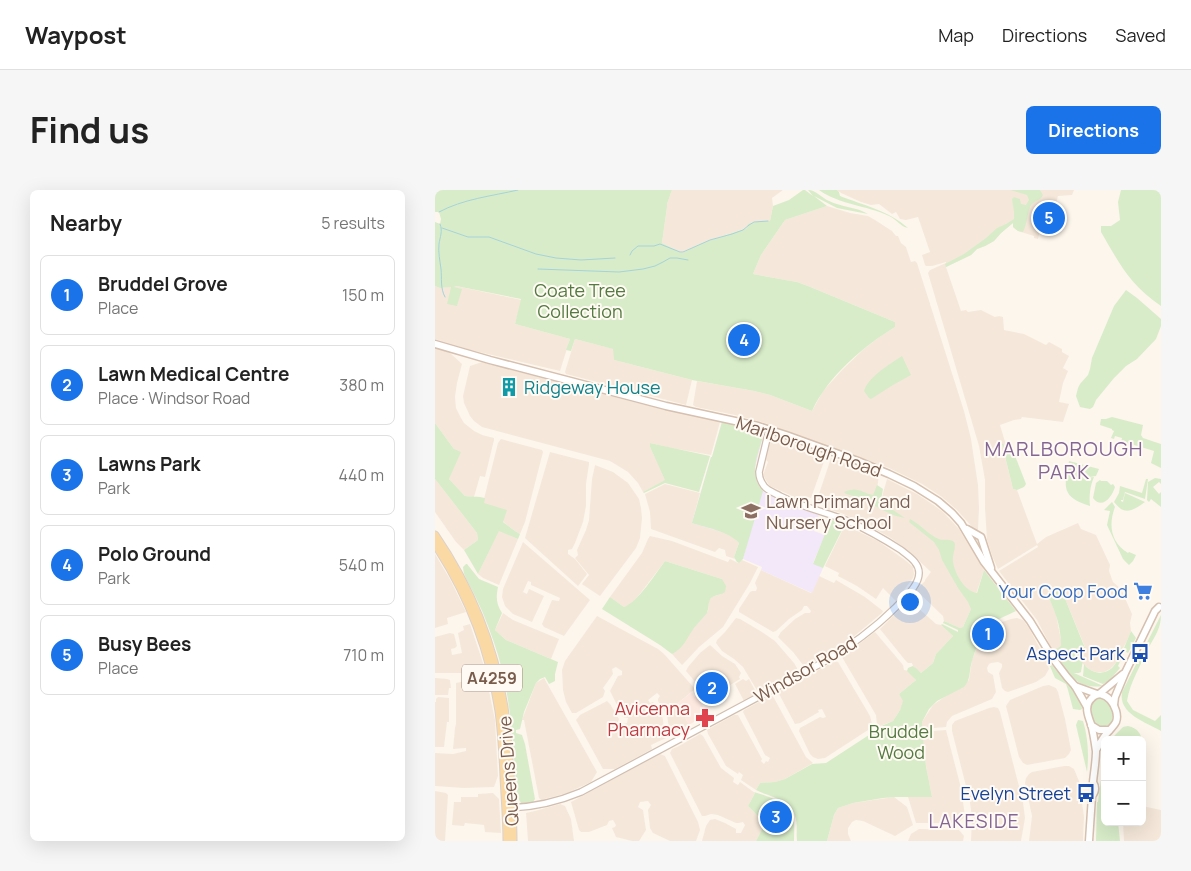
<!DOCTYPE html>
<html lang="en">
<head>
<meta charset="utf-8">
<style>
  :root { --surface:#fff; --page:#f6f6f6; --text:#222; --muted:#767676; --line:#e0e0e0; --accent:#1a73e8 }
  body { margin:0; font-family:Manrope,sans-serif; background:var(--page); color:var(--text) }
  .controls { position:absolute; right:15px; bottom:15px; display:grid; overflow:hidden; border-radius:8px; box-shadow:0 5px 20px #0002 }
  .controls button { width:45px; height:45px; display:grid; place-items:center; padding:0; border:0; border-bottom:1px solid var(--line); background:var(--surface); color:var(--text); font:25px sans-serif }
  .you { position:absolute; left:474px; top:411px; width:18px; height:18px; margin:-12px; border:4px solid #fff; border-radius:50%; background:#1a73e8; box-shadow:0 0 0 8px #1a73e833 }
  .badge { display:grid; place-items:center; width:32px; height:32px; border-radius:50%; background:var(--accent); color:#fff; font-size:16px; font-weight:700 }
  .pin { position:absolute; translate:-50% -50%; border:2px solid #fff; box-shadow:0 1px 5px #0006 }
  .list { margin:0; padding:0; list-style:none }
  h2 { display:flex; justify-content:space-between; align-items:center; height:65px; margin:0; padding:0 20px; font-size:21px }
  h2 small { font-size:16px; font-weight:400; color:var(--muted) }
  .list li { display:grid; grid-template-columns:32px 1fr auto; gap:15px; align-items:center; box-sizing:border-box; height:80px; margin:0 10px 10px; padding:0 10px; border:1px solid var(--line); border-radius:8px }
  .list b { display:block; font-size:19px; white-space:nowrap }
  .list p { margin:0; font-size:16px; white-space:nowrap; color:var(--muted) }
  .list em { font-size:16px; font-style:normal; color:var(--muted) }
  .map { position:relative; flex:none; width:726px; height:651px; overflow:hidden; border-radius:8px }
  header { display:flex; align-items:center; gap:30px; box-sizing:border-box; height:70px; padding:0 25px; background:var(--surface); border-bottom:1px solid var(--line) }
  header strong { font-size:24px }
  nav { display:flex; gap:28px; margin-inline-start:auto; font-size:18px }
  .intro { display:flex; align-items:center; justify-content:space-between; box-sizing:border-box; height:120px; padding:0 30px }
  h1 { margin:0; font-size:35px }
  .button { padding:12px 22px; border-radius:8px; background:var(--accent); color:#fff; font-size:18px; font-weight:700 }
  main { display:flex; gap:30px; padding:0 30px }
  aside { flex:1; background:var(--surface); border-radius:8px; box-shadow:0 5px 20px #0002 }
  .map>svg:first-child { display:block }
  .residential { fill:#f5e8da }
  .commercial { fill:#fde8e0 }
  .education { fill:#f3e8fa }
  .green { fill:#d8ecc9 }
  .lines { fill:none; stroke-linecap:round; stroke-linejoin:round }
  .stream { stroke:#a5d3da; stroke-width:1 }
  .tertiary-casing { stroke:#d1beb0; stroke-width:8 }
  .secondary-casing { stroke:#d6c0b0; stroke-width:9 }
  .primary-casing { stroke:#dad1cd; stroke-width:9 }
  .tertiary { stroke:#fff; stroke-width:5.5 }
  .secondary { stroke:#fff; stroke-width:6 }
  .primary { stroke:#fbd9a5; stroke-width:7 }
  .labels { text-anchor:middle; dominant-baseline:central; stroke-width:4; stroke-linejoin:round; paint-order:stroke }
  .shield { fill:#fffaf3; stroke:#a28b7f; stroke-width:1 }
  .shield-label { font-size:16px; font-weight:bold; fill:#7a5c4d }
  .park-label { font-size:18px; fill:#537a41; stroke:#fffaf3 }
  .culture-label { font-size:18px; fill:#0d838f; stroke:#fffaf3; text-anchor:start }
  .street-label { font-size:18px; fill:#7a5c4d; stroke:#fffaf3 }
  .education-label { font-size:18px; fill:#785e54; stroke:#fffaf3; text-anchor:start }
  .shop-label { font-size:18px; fill:#366cbe; stroke:#fffaf3; text-anchor:end }
  .transit-label { font-size:18px; fill:#164399; stroke:#fffaf3; text-anchor:end }
  .health-label { font-size:18px; fill:#be3a42; stroke:#fffaf3; text-anchor:end }
  .neighbourhood-label { font-size:19px; letter-spacing:1px; fill:#846695; stroke:#fffaf3 }
  .quarter-label { font-size:20px; letter-spacing:1px; fill:#846695; stroke:#fffaf3 }
</style>
</head>
<body>
<header>
<strong>Waypost</strong>
<nav><a>Map</a><a>Directions</a><a>Saved</a></nav>
</header>
<div class="intro"><h1>Find us</h1><a class="button">Directions</a></div>
<main>
<aside>
<h2>Nearby<small>5 results</small></h2>
<ul class="list">
<li><span class="badge">1</span><div><b>Bruddel Grove</b><p>Place</p></div><em>150 m</em></li>
<li><span class="badge">2</span><div><b>Lawn Medical Centre</b><p>Place · Windsor Road</p></div><em>380 m</em></li>
<li><span class="badge">3</span><div><b>Lawns Park</b><p>Park</p></div><em>440 m</em></li>
<li><span class="badge">4</span><div><b>Polo Ground</b><p>Park</p></div><em>540 m</em></li>
<li><span class="badge">5</span><div><b>Busy Bees</b><p>Place</p></div><em>710 m</em></li>
</ul>
</aside>
<div class="map">
<svg width="726" height="651" viewBox="0 0 726 651">
  <rect width="100%" height="100%" fill="#fdf6ec"/>
  <g class="residential">
    <polygon points="237,0 348,0 337,8 338,16 335,31 325,31 312,38 267,53 247,63 227,53 232,17 232,14"/>
    <polygon points="402,0 639,0 637,5 623,6 620,18 611,17 603,49 599,48 599,46 583,41 578,37 578,33 566,43 559,51 550,56 542,59 536,65 511,77 526,121 531,120 533,122 546,120 560,127 564,126 568,127 569,140 589,144 611,155 614,152 627,159 627,162 634,166 628,178 633,181 628,193 624,212 634,214 628,232 587,227 586,229 579,230 565,235 571,255 567,255 578,299 582,300 602,354 611,347 643,333 646,339 661,345 675,375 674,381 678,392 686,399 697,424 695,433 696,441 692,451 688,458 685,457 685,466 681,473 675,479 669,482 661,482 655,480 647,473 650,457 631,411 630,406 627,401 627,399 624,397 613,403 614,407 621,425 626,450 626,457 618,461 602,430 564,381 603,357 602,355 563,379 558,368 552,350 550,318 550,290 544,256 493,83 495,80 511,73 511,72 497,76 491,76 490,75 487,65 495,62 483,27 471,30 465,29 461,22 457,24 444,14 436,15 426,12 406,3"/>
    <polygon points="392,16 415,23 433,26 440,30 457,41 461,46 463,46 466,53 471,57 476,72 480,71 482,73 529,221 536,249 543,295 544,318 543,340 541,341 539,339 522,320 507,307 487,294 454,278 330,233 300,225 261,217 258,215 262,191 319,201 335,205 377,221 388,201 408,179 430,158 446,146 460,137 460,132 373,96 362,92 318,84 326,65 350,30"/>
    <polygon points="0,96 5,98 21,96 87,110 80,134 135,149 125,181 36,160 0,149"/>
    <polygon points="140,149 179,159 179,170 257,190 251,215 131,184 130,182"/>
    <polygon points="0,158 15,163 27,174 22,193 20,207 21,218 26,228 29,233 39,241 47,245 59,248 59,250 50,287 45,286 39,307 30,306 14,289 19,259 0,233"/>
    <polygon points="47,172 202,213 285,232 276,265 237,258 215,253 215,257 231,290 208,302 203,293 193,282 175,271 47,237 39,231 35,226 29,213 28,206 35,176"/>
    <polygon points="340,247 391,266 376,308 368,306 366,310 335,296 332,292 328,285 333,272 331,270 335,250"/>
    <polygon points="66,249 107,260 108,262 90,332 85,344 80,341 72,335 48,313 63,253"/>
    <polygon points="115,262 154,272 154,274 151,294 151,316 148,332 140,353 137,359 133,360 133,364 140,369 152,384 143,396 90,348"/>
    <polygon points="396,268 444,286 442,298 436,311 445,314 452,289 482,304 497,314 508,322 524,339 549,380 536,419 528,437 525,438 509,431 508,426 481,400 490,391 490,390 496,382 477,364 456,348 431,334 406,323 388,318 390,313 382,310"/>
    <polygon points="160,275 178,282 193,293 204,309 206,318 207,328 205,348 201,358 165,406 147,394 154,385 140,368 143,365 142,360 151,340 154,330 157,289"/>
    <polygon points="0,289 42,343 43,350 29,360 21,352 0,322"/>
    <polygon points="230,294 265,303 257,333 291,343 300,349 304,353 299,367 300,369 291,366 290,360 284,358 280,362 216,339 215,322 210,304"/>
    <polygon points="410,335 443,351 470,370 478,377 479,384 478,388 461,411 448,398 441,409 422,396 403,386 404,383 390,376"/>
    <polygon points="64,340 83,349 64,395 48,388 43,384"/>
    <polygon points="215,346 237,351 293,372 295,369 303,373 307,370 323,377 315,393 288,437 264,457 250,472 247,475 237,464 273,421 274,410 277,407 286,404 287,389 230,371 204,405 195,415 189,417 175,407 207,363 213,349"/>
    <polygon points="88,352 155,410 129,446 109,437 107,434 117,410 124,411 125,408 96,395 96,392 93,391 88,402 92,404 94,399 109,406 97,432 78,424 70,416 67,407 68,399"/>
    <polygon points="0,364 16,391 31,422 12,428 13,434 0,438"/>
    <polygon points="326,380 376,403 384,386 399,393 401,390 430,407 448,421 447,423 411,453 377,473 377,475 371,477 368,475 358,462 343,447 346,442 360,429 370,423 375,423 376,421 372,416 369,416 367,420 354,429 341,441 338,442 304,422 304,419 315,402 317,401 321,401 322,398 320,393"/>
    <polygon points="474,410 501,434 506,435 518,446 501,464 498,473 486,483 478,476 477,473 473,473 470,470 445,439"/>
    <polygon points="68,423 78,430 124,449 116,469 71,450 60,440"/>
    <polygon points="162,426 223,459 229,464 260,499 243,513 254,535 237,544 234,538 232,525 223,511 223,509 225,506 222,503 213,510 215,513 218,512 220,514 227,526 228,530 229,543 231,548 216,555 217,559 180,579 168,579 141,530 145,525 172,511 175,514 184,529 182,534 186,536 188,534 192,533 193,528 188,527 175,501 183,486 187,485 187,481 181,477 177,479 178,484 168,498 170,501 168,507 141,523 137,523 131,512 128,500 127,480 130,471"/>
    <polygon points="301,428 305,429 327,442 340,451 359,473 362,478 362,482 325,503 323,502 308,477 299,469 287,461 281,453 282,450 290,442"/>
    <polygon points="582,428 588,430 594,438 611,470 614,479 610,486 601,492 573,502 570,501 567,498 564,483 567,477 567,474 563,472 556,473 554,474 552,478 553,482 558,485 561,502 557,509 517,526 512,532 511,537 487,539 487,532 498,515 534,490 537,470 545,450 547,442 555,436 576,429"/>
    <polygon points="35,434 49,476 38,479 38,483 0,483 0,447 15,443 19,444 22,456 20,458 16,459 17,465 27,463 23,443 29,440 28,436"/>
    <polygon points="440,442 468,475 469,480 474,481 481,490 464,504 469,511 465,520 458,531 445,536 442,535 441,525 407,467"/>
    <polygon points="275,455 287,466 300,474 306,483 304,487 305,489 290,498 274,482 262,494 251,481 253,477 265,463"/>
    <polygon points="400,471 403,472 435,526 437,534 433,540 390,568 383,569 378,567 375,564 364,541 365,538 385,527 388,528 391,527 387,519 383,520 384,522 365,533 360,534 343,502"/>
    <polygon points="49,477 60,530 63,586 59,597 29,598 0,596 0,563 18,564 31,561 31,558 18,559 20,538 21,534 21,493 31,491 32,498 41,498 39,480"/>
    <polygon points="0,488 12,489 15,490 16,498 14,498 13,505 0,505"/>
    <polygon points="109,488 162,582 156,592 132,603 106,610 104,608 89,530 87,530 101,493"/>
    <polygon points="308,489 311,491 314,489 322,504 309,511 300,494"/>
    <polygon points="614,495 621,498 623,502 630,529 636,560 634,564 630,568 592,575 588,573 584,567 571,516 575,510 608,496"/>
    <polygon points="335,506 337,506 339,508 371,567 378,573 350,589 340,592 325,593 321,600 306,590 308,585 304,582 303,584 291,576 273,544 272,540 299,525 303,525 327,569 326,571 329,574 331,571 333,572 335,568 330,565 308,522 309,520"/>
    <polygon points="3,507 14,508 14,532 12,532 9,557 0,557 0,512 1,512 1,509"/>
    <polygon points="559,517 563,518 565,522 588,612 590,628 586,651 536,651 537,628 534,605 533,604 517,541 517,535 520,531 554,518"/>
    <polygon points="511,540 526,598 530,626 523,633 481,633 473,607 497,607 491,576 487,542"/>
    <polygon points="265,544 268,546 286,578 299,588 298,592 303,595 305,592 320,603 313,616 323,626 328,637 321,651 267,651 271,636 275,630 280,629 290,633 301,639 301,643 306,643 310,635 308,632 304,633 301,633 283,625 276,624 270,626 267,626 235,563 237,559 244,556"/>
    <polygon points="225,564 230,566 263,632 265,640 261,651 235,651 218,643 215,638 213,620 216,615 213,611 205,612 203,617 208,620 211,640 204,651 197,651 181,647 177,638 180,637 181,635 178,630 174,631 172,635 154,642 146,642 144,640 136,612"/>
    <polygon points="629,576 634,576 639,579 644,591 649,627 648,651 594,651 597,626 590,593 591,588 594,584 597,582"/>
    <polygon points="0,601 11,603 13,605 10,651 0,651"/>
    <polygon points="58,603 64,609 66,643 50,642 49,635 30,633 29,636 17,635 19,612 26,612 26,607 43,607 43,604"/>
    <polygon points="459,607 472,617 478,635 460,646 428,631 421,630 417,632 413,638 413,644 416,651 392,651 399,625 403,618 418,613"/>
    <polygon points="125,614 130,616 136,629 139,651 93,651 91,623 100,621"/>
    <polygon points="707,616 726,620 726,651 689,651 688,632 707,632"/>
    <polygon points="484,639 524,640 529,646 528,651 473,651 476,644"/>
  </g>
  <g class="commercial">
    <polygon points="274,482 290,498 275,506 273,506 262,494"/>
    <polygon points="257,502 259,507 262,506 274,528 264,533 262,530 254,535 243,513"/>
  </g>
  <polygon class="education" points="287,232 326,242 328,246 320,278 319,285 323,296 328,301 358,316 384,325 379,341 390,345 378,373 388,378 377,403 326,380 327,377 308,369 313,350 257,333 276,267 277,267"/>
  <g class="green">
    <path d="M0,0h237l-5,14v3l-5,36 20,10 20,-10 45,-15 1,-4 12,-3h10l3,-15 16,-6 14,-10h2l8,6 -5,-6c8,0 14,8 21,11 12,6 28,6 39,13l-31,-6 -23,-12 13,10 -42,14 -24,35 -8,19 44,8 11,4 87,36v5c-31,19 -67,49 -83,84l-42,-16 -16,-4 -62,-11 -78,-20 -1,-11 -38,-10 -4,12 -5,-1 4,-11 -55,-15 6,-25 -65,-13 -2,1 8,2 -5,17 -10,-2 4,-17 -11,1 -5,-2v-64l5,2 1,-5 -2,-7h-4z"/>
    <path d="M384,0h18l2,2 1,4c23,9 49,15 68,32 -7,-1 -12,-9 -19,-12 -23,-11 -49,-11 -70,-26z"/>
    <path d="M575,0h30l3,5c-3,6 -8,5 -12,10 -3,4 -4,20 -8,27l-5,-1 -5,-4v-4l-12,10 -7,8 -9,5 -8,3 -6,6 -25,12 -1,-3 19,-10 22,-16 11,-10 9,-4 8,-5v-7l-2,-13 2,-2 6,2 1,5 5,1 3,-5 -2,-5z"/>
    <path d="M686,0h40v116c-31,-21 -42,-43 -60,-74v-6h10l9,-6 -2,-18z"/>
    <polygon points="691,100 702,108 726,129 726,136 721,149 702,169 691,176 679,188 661,210 658,217 655,219 645,217 641,206 643,198 645,194 653,185 655,179 657,168 679,116"/>
    <path d="M467,166l9,19 -18,10 -22,14 -2,-1 -5,-7c4,-14 26,-27 38,-35z"/>
    <polygon points="677,227 708,235 706,245 708,248 726,254 726,278 716,273 719,261 696,254 693,263 690,262 692,255 686,252 687,248 680,246 679,249 676,248 679,241 677,240 677,239 665,235 666,229 671,229"/>
    <path d="M287,232l39,10 2,4c-5,19 -15,39 0,55l-20,68 -4,4 -2,-1 -3,-5 5,-14c-11,-12 -32,-15 -47,-20l19,-66h1z"/>
    <path d="M0,233l19,26 7,3 -12,27 16,17c7,1 13,0 20,2l-1,5 23,7 -4,12 12,9 5,3 -2,5 -19,-8 -21,43 -14,-24 14,-10 -1,-7 -42,-54z"/>
    <polygon points="215,253 275,266 264,302 230,293 209,303 208,302 230,290 215,257"/>
    <polygon points="567,254 576,257 577,258 591,294 589,297 582,300 578,299"/>
    <path d="M634,271l30,8 -3,7 -19,3 17,-2c-4,9 -5,19 -4,29 -29,-9 -26,-19 -21,-45z"/>
    <polygon points="720,288 726,289 726,294 724,292 718,297 724,304 726,302 726,317 716,309 714,312 712,310 713,292"/>
    <path d="M711,289h2l-3,20 -20,-7 -2,8h-2v1l2,1 2,-9 20,9c-7,5 -16,12 -24,7 -3,-2 -5,-5 -7,-7l5,-9 1,-7 22,7z"/>
    <path d="M665,290l1,1h6l4,4 2,-1 2,3c-3,10 -13,23 -22,11l3,-15z"/>
    <path d="M442,295l6,4 -2,11 6,6 18,12c-21,-3 -37,-20 -59,-24l-2,-2c15,-6 17,1 29,3z"/>
    <path d="M677,312l3,5c-7,18 -4,36 13,46l1,-1 7,3 -3,6 -4,4 -6,-6 -16,-34 3,-14 -6,-1z"/>
    <polygon points="396,329 410,334 388,378 378,374"/>
    <path d="M475,329c10,5 20,17 29,20 4,2 11,-1 15,3 3,3 -2,13 -1,19 1,11 11,30 24,32l7,-23 32,41 -34,16c-2,13 -6,21 -10,34 -3,9 -1,19 -8,26l-27,14 -8,8 -7,13 1,16 3,28 6,31h-36l-13,1 -30,5 -15,5 -4,7 -7,26h-30c-1,-8 1,-17 -2,-25 -4,-17 -26,-19 -39,-26l4,-7 15,-1 10,-3 27,-15 14,-1 46,-30 7,-6 14,-6 7,-11 3,-9 -4,-7 17,-14 -9,-9 1,-3 5,-2 4,3 4,4 12,-10 3,-9 17,-18 -12,-11 1,-1 16,8v-2l-15,-7 1,-2 16,7 3,-1 8,-18 -3,-7 -10,-14 -16,-28 -3,-10 -5,-8 -25,-20z"/>
    <path d="M230,371l57,18 4,7 -1,6c-4,3 -10,3 -14,6 -3,4 -2,10 -4,15 -4,5 -9,10 -13,15 -7,10 -11,21 -22,26l-12,-9 -58,-36 8,-12 14,10c14,-5 32,-34 41,-46z"/>
    <path d="M31,374h1l12,15 19,8c-2,10 -2,17 4,26l-7,17 11,10 52,22 -3,12v7l-6,3 -4,-7 -5,2 -4,4 -12,29 -4,17 -4,1v3l6,2 3,9 10,55 -2,3 -12,1 -4,-7c-4,-47 -5,-95 -19,-141 -6,-19 -13,-39 -22,-57 -4,-10 -13,-21 -13,-31z"/>
    <path d="M624,397h2c2,4 4,10 5,14l19,47 -4,24 -2,1h-5l29,13c-28,4 -37,-15 -50,-35l8,-5c0,-10 -2,-23 -6,-33 -2,-7 -6,-13 -7,-20z"/>
    <path d="M726,425c0,13 -6,21 -12,32 -8,18 -19,35 -22,54l6,9 22,11 6,-6v16c-15,-9 -43,-17 -39,-39z"/>
    <path d="M696,441l5,7 -8,15 -3,-2 -7,15 2,2 -11,13 -6,3 -20,-8 1,-12c6,9 19,12 28,4 5,-5 7,-11 9,-17l-3,-1 2,-3 4,1z"/>
    <path d="M615,473c8,10 33,34 32,46l-2,1 -7,-1 -5,-19 -2,-6 -11,-6 -6,-14z"/>
    <path d="M664,507c12,3 17,15 12,26l-8,5c-12,-3 -15,-16 -11,-26z"/>
    <path d="M643,530l5,1c5,16 6,34 4,51l-11,-47z"/>
    <path d="M693,536c10,2 15,9 14,20v-6h-32l13,-13z"/>
    <polygon points="670,559 670,632 683,632 685,651 661,651 662,612 663,612"/>
    <path d="M319,602c12,4 35,10 39,25 2,8 1,16 1,24h-38l7,-14 -5,-11 -10,-10 7,-13z"/>
  </g>
  <g class="lines">
    <g class="stream">
      <path d="M4,22c24,-13 53,-16 79,-22"/>
      <path d="M5,34c3,7 0,13 -1,20 -1,8 1,17 2,25 1,9 -1,19 4,28"/>
      <polyline points="7,38 33,47 54,47 101,64 121,68 146,70 180,68"/>
      <polyline points="195,65 197,61 203,56 219,56 225,54 245,62 248,62 275,50 297,44 308,40 314,35 319,32 333,31"/>
      <polyline points="103,79 184,82 208,79 220,76 228,72 235,68 242,68 253,70"/>
    </g>
    <g class="tertiary-casing">
      <path id="tertiary" d="M75,618c25,-1 47,-6 71,-16l239,-128c28,-16 53,-34 76,-57 8,-9 23,-21 23,-34 0,-11 -11,-17 -18,-23 -17,-11 -35,-21 -53,-29 -23,-9 -46,-14 -68,-25 -5,-3 -12,-5 -16,-10 -3,-4 -5,-8 -5,-14l10,-42"/>
    </g>
    <g class="secondary-casing">
      <g id="secondary">
        <polyline points="0,154 55,170 231,216 323,236 351,245 423,271 454,284 479,296 503,311 517,323 526,333 549,372 595,431 619,470 632,487 640,496 652,517"/>
        <polyline points="532,339 546,347 556,378"/>
        <polyline points="640,496 662,504"/>
        <polyline points="664,504 688,484"/>
        <polyline points="679,515 680,507 690,483 720,421 724,417"/>
        <polyline points="656,535 664,540 674,540"/>
        <path d="M654,651l3,-45c4,-5 4,-9 1,-14 1,-10 3,-21 3,-31 -1,-7 -3,-20 -5,-27 -3,-8 -7,-18 0,-25 13,-15 30,10 25,23 -2,4 -5,6 -7,9 -6,5 -9,13 -13,19"/>
      </g>
    </g>
    <g class="primary-casing">
      <g id="primary">
        <path d="M0,345c35,51 59,111 69,172 3,22 4,44 6,65 1,23 3,46 3,69"/>
        <path d="M0,354c33,50 55,108 64,167 3,22 4,43 5,65 1,22 3,43 3,65"/>
      </g>
    </g>
    <use href="#tertiary" class="tertiary"/>
    <use href="#secondary" class="secondary"/>
    <use href="#primary" class="primary"/>
  </g>
  <defs>
    <g id="building-bare" transform="scale(1.5)"><path d="M-4-6H4V6H1V3H-1V6H-4ZM-2.5-4.3h1.7v1.8h-1.7ZM.8-4.3h1.7v1.8H.8ZM-2.5-1h1.7V.8h-1.7ZM.8-1h1.7V.8H.8Z" fill="#0f9aa8" stroke="#fffaf3" stroke-width="2.5" paint-order="stroke"/></g>
    <g id="school-bare" transform="scale(1.5)"><path d="M0-5L7-2L0 1L-7-2ZM-4 1L0 2.5L4 1V4Q0 6-4 4Z" fill="#8d6e63" stroke="#fffaf3" stroke-width="2.5" paint-order="stroke"/></g>
    <g id="supermarket-bare" transform="scale(1.5)"><path d="M-6-5.5h2.5l.6 2H6L4.5 2H-2.5L-4.4-4H-6ZM-1.5 3.2a1.3 1.3 0 1 0 .1 0ZM3 3.2a1.3 1.3 0 1 0 .1 0Z" fill="#3f7fe0" stroke="#fffaf3" stroke-width="2.5" paint-order="stroke"/></g>
    <g id="bus-bare" transform="scale(1.5)"><path d="M-5-6H5V4H4V6H2V4H-2V6H-4V4H-5ZM-3.5-4V0h7V-4ZM-3.5 1.2v1.5H-2V1.2ZM2 1.2v1.5H3.5V1.2Z" fill="#1a4fb4" stroke="#fffaf3" stroke-width="2.5" paint-order="stroke"/></g>
    <g id="pharmacy-bare" transform="scale(1.5)"><path d="M-2-6h4v4h4v4h-4v4h-4v-4h-4v-4h4Z" fill="#e0444e" stroke="#fffaf3" stroke-width="2.5" paint-order="stroke"/></g>
  </defs>
  <g fill-rule="evenodd">
    <use href="#building-bare" x="74" y="197"/>
    <use href="#school-bare" x="316" y="321"/>
    <use href="#supermarket-bare" x="708" y="401"/>
    <use href="#bus-bare" x="705" y="463"/>
    <use href="#pharmacy-bare" x="270" y="528"/>
    <use href="#bus-bare" x="651" y="603"/>
  </g>
  <g class="labels">
    <rect class="shield" x="27" y="474.5" width="60" height="27" rx="4"/>
    <g class="shield-label">
      <text x="57" y="488">A4259</text>
    </g>
    <g class="park-label">
      <text x="145" y="100">Coate Tree<tspan x="145" dy="21">Collection</tspan></text>
      <text x="466" y="541">Bruddel<tspan x="466" dy="21">Wood</tspan></text>
    </g>
    <g class="culture-label">
      <text x="89" y="197">Ridgeway House</text>
    </g>
    <g class="street-label">
      <text transform="translate(374 256) rotate(19)">Marlborough Road</text>
      <text transform="translate(370 479) rotate(-30)">Windsor Road</text>
      <text transform="translate(73 581) rotate(-94)">Queens Drive</text>
    </g>
    <g class="education-label">
      <text x="331" y="311">Lawn Primary and<tspan x="331" dy="21">Nursery School</tspan></text>
    </g>
    <g class="shop-label">
      <text x="693" y="401">Your Coop Food</text>
    </g>
    <g class="transit-label">
      <text x="690" y="463">Aspect Park</text>
      <text x="636" y="603">Evelyn Street</text>
    </g>
    <g class="health-label">
      <text x="255" y="518">Avicenna<tspan x="255" dy="21">Pharmacy</tspan></text>
    </g>
    <g class="neighbourhood-label">
      <text x="539" y="631">LAKESIDE</text>
    </g>
    <g class="quarter-label">
      <text x="629" y="258">MARLBOROUGH<tspan x="629" dy="23">PARK</tspan></text>
    </g>
  </g>
</svg>
<div class="controls">
<button>+</button>
<button>−</button>
</div>
<div class="you"></div>
<div class="pin badge" style="left:553px;top:444px">1</div>
<div class="pin badge" style="left:277px;top:498px">2</div>
<div class="pin badge" style="left:341px;top:627px">3</div>
<div class="pin badge" style="left:309px;top:150px">4</div>
<div class="pin badge" style="left:614px;top:28px">5</div>
</div>
</main>
</body>
</html>
